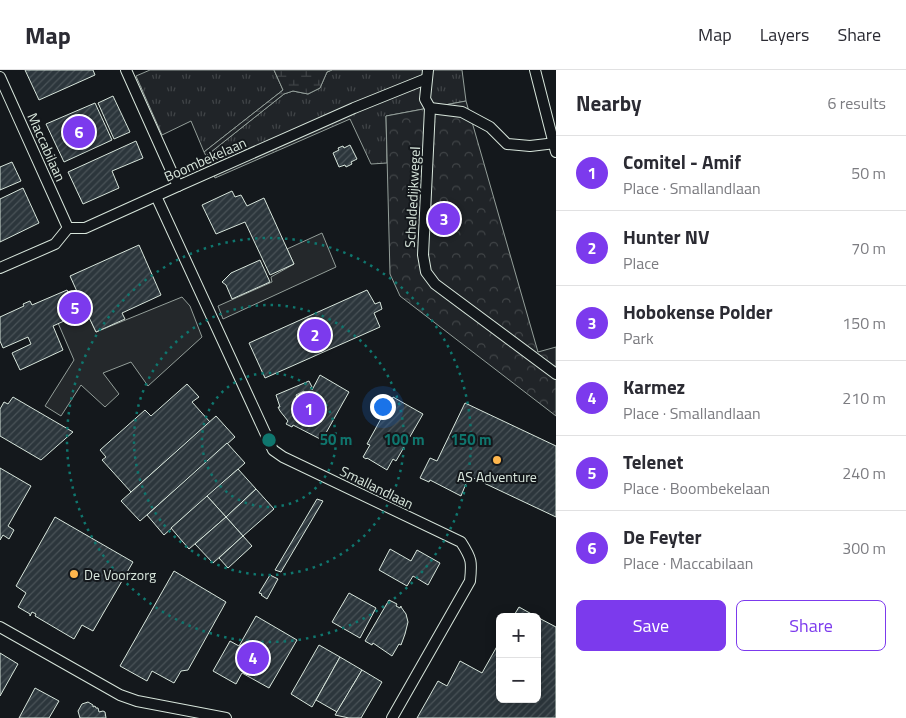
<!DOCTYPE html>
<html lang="en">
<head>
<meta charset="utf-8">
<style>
  :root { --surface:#fff; --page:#f2f2f3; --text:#2b2b33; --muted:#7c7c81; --line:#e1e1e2; --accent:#7c3aed }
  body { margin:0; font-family:"Titillium Web",sans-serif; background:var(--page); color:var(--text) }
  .controls { position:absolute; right:15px; bottom:15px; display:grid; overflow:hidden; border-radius:8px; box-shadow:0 2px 12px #0003 }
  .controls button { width:45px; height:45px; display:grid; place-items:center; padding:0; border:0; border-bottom:1px solid var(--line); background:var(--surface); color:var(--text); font:25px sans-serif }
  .you { position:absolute; left:382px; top:336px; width:18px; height:18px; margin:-12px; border:4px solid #fff; border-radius:50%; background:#1a73e8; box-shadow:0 0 0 8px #1a73e833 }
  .badge { display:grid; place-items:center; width:32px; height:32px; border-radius:50%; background:var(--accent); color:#fff; font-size:16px; font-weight:700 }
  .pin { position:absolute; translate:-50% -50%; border:2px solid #fff; box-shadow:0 1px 5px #0006 }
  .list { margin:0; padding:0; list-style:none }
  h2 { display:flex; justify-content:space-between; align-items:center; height:65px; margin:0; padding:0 20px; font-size:21px }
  h2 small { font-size:16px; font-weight:400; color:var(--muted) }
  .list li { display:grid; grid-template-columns:32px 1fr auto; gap:15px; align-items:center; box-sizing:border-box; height:75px; padding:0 20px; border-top:1px solid var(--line) }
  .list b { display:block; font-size:19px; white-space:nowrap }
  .list p { margin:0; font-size:16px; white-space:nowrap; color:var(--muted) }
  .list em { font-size:16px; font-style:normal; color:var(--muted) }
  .actions { display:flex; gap:10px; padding:15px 20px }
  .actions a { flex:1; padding:11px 0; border:1px solid var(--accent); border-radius:8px; text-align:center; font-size:18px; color:var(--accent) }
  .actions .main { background:var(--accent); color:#fff }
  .map { position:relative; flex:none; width:556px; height:648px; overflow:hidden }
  header { display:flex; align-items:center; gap:30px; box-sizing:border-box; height:70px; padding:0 25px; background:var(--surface); border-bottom:1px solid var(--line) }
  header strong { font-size:24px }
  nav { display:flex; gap:28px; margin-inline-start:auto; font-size:18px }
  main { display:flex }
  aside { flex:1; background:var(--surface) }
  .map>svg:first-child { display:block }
  .grass { fill:url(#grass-tufts); stroke:#939e99 }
  .forest { fill:url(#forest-crowns); stroke:#939e99 }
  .wetland { fill:url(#wetland-marsh); stroke:#939e99 }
  .parking { fill:#24282b; stroke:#939e99 }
  .building { fill:url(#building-hatch); stroke:#d8e6dc; fill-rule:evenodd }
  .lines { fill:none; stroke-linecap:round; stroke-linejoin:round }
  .minor-casing { stroke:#d8e6dc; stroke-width:12 }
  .minor { stroke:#14181c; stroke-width:10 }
  .ring { fill:none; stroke:#0f766e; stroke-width:2.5; stroke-dasharray:2.5 5 }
  .poi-dot { fill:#ffb74d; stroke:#14181c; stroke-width:2 }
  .labels { text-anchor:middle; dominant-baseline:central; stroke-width:4; stroke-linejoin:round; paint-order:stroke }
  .street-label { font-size:14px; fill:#d8e6dc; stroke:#14181c }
  .poi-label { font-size:14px; fill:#d8e6dc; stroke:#14181c }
  .centre { fill:#0f766e; stroke:#14181c; stroke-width:2.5 }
  .ring-label { font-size:15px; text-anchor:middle; font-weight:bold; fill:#0f766e; stroke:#14181c; stroke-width:4; stroke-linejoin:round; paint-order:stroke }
</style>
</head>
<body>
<header>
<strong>Map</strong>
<nav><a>Map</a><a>Layers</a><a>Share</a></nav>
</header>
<main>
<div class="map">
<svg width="556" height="648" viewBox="0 0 556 648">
  <defs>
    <pattern id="grass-tufts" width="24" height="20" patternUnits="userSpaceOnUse" patternTransform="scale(1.25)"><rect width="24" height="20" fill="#202428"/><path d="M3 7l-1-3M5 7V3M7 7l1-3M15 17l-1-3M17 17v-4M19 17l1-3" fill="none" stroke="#404447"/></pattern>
    <pattern id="forest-crowns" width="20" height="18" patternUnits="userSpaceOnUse" patternTransform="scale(1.25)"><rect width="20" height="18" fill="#202428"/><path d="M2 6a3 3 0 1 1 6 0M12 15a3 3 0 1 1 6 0" fill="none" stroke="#404447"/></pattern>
    <pattern id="wetland-marsh" width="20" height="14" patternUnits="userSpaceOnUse" patternTransform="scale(1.25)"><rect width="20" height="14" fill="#202428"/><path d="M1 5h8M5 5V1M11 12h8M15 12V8" fill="none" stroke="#404447"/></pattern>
    <pattern id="building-hatch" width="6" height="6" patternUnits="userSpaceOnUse" patternTransform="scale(1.25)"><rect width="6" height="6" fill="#2c363c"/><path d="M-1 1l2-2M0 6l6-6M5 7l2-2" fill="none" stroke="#4a5358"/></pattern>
  </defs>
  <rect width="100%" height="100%" fill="#14181c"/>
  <g class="grass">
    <polygon points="150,0 274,0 283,20 204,82 191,51 162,65 136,6"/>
    <polygon points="332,0 462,0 466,31 386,46 387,93 371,94 350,49 215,108 206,86 284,24 293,21 308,24 320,18 327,2"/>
  </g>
  <polygon class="forest" points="466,31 538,282 556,277 556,346 400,226 390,204 386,46"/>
  <polygon class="wetland" points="274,0 332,0 327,2 320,18 308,24 293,21 284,24 206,86 204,82 283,20"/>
  <g class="parking">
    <polygon points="322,163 336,197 223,249 218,236 272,212 271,207 294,194 287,179"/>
    <polygon points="182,227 190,236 202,267 148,316 131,292 103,303 119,324 105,337 81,315 61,346 45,336 74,290 58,253 86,241 96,262"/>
  </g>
  <g class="building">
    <polygon points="25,0 93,0 95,5 39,30"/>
    <polygon points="113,26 130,62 114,69 98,33"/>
    <polygon points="95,33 112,70 64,92 46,54"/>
    <polygon points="136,71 143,88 112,101 119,118 83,134 68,102"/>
    <polygon points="350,75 357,89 351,92 352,94 346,97 345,95 339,97 333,83 339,80 338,78 343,76 344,78"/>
    <polygon points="12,92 21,111 0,120 0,97"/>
    <polygon points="23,118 39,153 0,172 0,129"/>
    <polygon points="232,121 235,127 241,125 247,136 264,128 294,194 270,205 245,152 216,164 202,135"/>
    <polygon points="139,175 161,225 122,243 125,249 96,262 86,241 53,256 63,280 20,300 12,283 31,274 28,267 3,278 0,271 0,247 24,236 23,234 30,231 32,235 67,220 72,230 79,226 70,206"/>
    <polygon points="260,190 270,212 232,229 226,215 222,212 231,203"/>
    <polygon points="367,220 375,234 380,232 382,239 374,243 380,257 265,308 249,273"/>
    <path d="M320,305l29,17 -27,48 -29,-15 -1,2 -6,-3 2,-3 -8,-10 -2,-4h2l-4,-12 33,-14 3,6 -2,1 2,2zM304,321l3,7 -5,10 -6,-13z"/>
    <polygon points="187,314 199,327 192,332 210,352 131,422 102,390 106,387 100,380 145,340 151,346"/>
    <polygon points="13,327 73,362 41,390 0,366 0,339 4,332 8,334"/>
    <polygon points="393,327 423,344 396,391 393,389 387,400 367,388 366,389 363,387 370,375 367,374"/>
    <polygon points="465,333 556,376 556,447 469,406 461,426 430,410 429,412 420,408 430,388 437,391"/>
    <polygon points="216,346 235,367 140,451 121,431"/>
    <polygon points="227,373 245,393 164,465 147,445"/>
    <polygon points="0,398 31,416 8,456 14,460 9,469 3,465 0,470"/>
    <polygon points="238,399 256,419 226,447 207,426"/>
    <polygon points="256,419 274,439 243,466 226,447"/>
    <polygon points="207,426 226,447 189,479 171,458"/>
    <polygon points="317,429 323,431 281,502 275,500"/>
    <polygon points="55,447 133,492 93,561 82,555 74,569 35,546 36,544 32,542 30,546 30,544 18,537 26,523 16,516"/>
    <polygon points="226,447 243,466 213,493 195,474"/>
    <polygon points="243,466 252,476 228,498 219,488"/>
    <polygon points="390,479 411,491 417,480 440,493 428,515 413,506 407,516 379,500"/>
    <polygon points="174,501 226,532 188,600 181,601 174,613 152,601 147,611 120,596"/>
    <polygon points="270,505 278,509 267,529 261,525 262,524 259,523"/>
    <polygon points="349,523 376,538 360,568 332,552"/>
    <polygon points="389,530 397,534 396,536 400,538 401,536 401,537 406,544 408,552 405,564 401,575 399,574 392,586 373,573 372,575 365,571"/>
    <polygon points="519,537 537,547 513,547"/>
    <polygon points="256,546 297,570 269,618 242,603 236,614 213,601 230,571 239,576"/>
    <polygon points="537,547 556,557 556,648 417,648 438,611 447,616 460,591 482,603 500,571 500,629 537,629"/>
    <polygon points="319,575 340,587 312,637 291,624"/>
    <polygon points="0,583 18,594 0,626"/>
    <polygon points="340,587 362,600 337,642 316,630"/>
    <polygon points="362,600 382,612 361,648 349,648 335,645"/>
    <polygon points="35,618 59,631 49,648 19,648"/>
    <polygon points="88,632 93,635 93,637 95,636 96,638 98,638 99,642 103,641 105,642 106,648 80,648 78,641 82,634"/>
  </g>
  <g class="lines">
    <g class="minor-casing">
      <g id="minor">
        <polyline points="126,0 178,116"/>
        <polyline points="428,0 425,29 430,38 423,185 426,202 435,214 556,304"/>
        <polyline points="535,0 556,82"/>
        <polyline points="0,7 68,158"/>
        <polyline points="430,38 462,42 490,57 507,74 530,76 556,73"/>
        <path d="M156,126l117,254 10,7 178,85c11,17 11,20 9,39l-78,137"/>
        <polyline points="68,158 85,158 178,116 354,38 426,9"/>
        <polyline points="0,198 55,174 68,158"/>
        <polyline points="0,557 120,625 137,631 226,648"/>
      </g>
    </g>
    <use href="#minor" class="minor"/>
  </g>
  <g class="ring">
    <circle cx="269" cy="370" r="67"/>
    <circle cx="269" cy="370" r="135"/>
    <circle cx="269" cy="370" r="202"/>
  </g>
  <g class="poi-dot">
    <circle cx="497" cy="390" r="5"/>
    <circle cx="74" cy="504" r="5"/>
  </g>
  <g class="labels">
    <g class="street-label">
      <text transform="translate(47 77) rotate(66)">Maccabilaan</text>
      <text transform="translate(205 89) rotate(-24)">Boombekelaan</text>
      <text transform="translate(412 127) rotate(-87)">Scheldedijkwegel</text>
      <text transform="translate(377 417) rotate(26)">Smallandlaan</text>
    </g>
    <g class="poi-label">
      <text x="497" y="406">AS Adventure</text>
      <text x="84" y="504" text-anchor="start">De Voorzorg</text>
    </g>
  </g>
  <circle cx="269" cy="370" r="8" class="centre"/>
  <g class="ring-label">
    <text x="336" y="375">50 m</text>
    <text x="404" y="375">100 m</text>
    <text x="471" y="375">150 m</text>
  </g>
</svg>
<div class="controls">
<button>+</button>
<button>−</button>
</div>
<div class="you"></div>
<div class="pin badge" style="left:309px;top:339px">1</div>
<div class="pin badge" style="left:315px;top:265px">2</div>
<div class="pin badge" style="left:444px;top:149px">3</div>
<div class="pin badge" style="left:253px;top:588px">4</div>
<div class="pin badge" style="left:75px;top:238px">5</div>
<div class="pin badge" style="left:79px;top:62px">6</div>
</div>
<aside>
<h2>Nearby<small>6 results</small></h2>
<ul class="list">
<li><span class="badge">1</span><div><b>Comitel - Amif</b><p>Place · Smallandlaan</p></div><em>50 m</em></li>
<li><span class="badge">2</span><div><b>Hunter NV</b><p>Place</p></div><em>70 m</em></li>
<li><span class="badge">3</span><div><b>Hobokense Polder</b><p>Park</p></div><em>150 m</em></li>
<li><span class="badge">4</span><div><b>Karmez</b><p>Place · Smallandlaan</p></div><em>210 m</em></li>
<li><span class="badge">5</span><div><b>Telenet</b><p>Place · Boombekelaan</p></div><em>240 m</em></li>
<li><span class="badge">6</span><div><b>De Feyter</b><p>Place · Maccabilaan</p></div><em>300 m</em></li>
</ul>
<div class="actions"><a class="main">Save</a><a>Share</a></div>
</aside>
</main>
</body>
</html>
